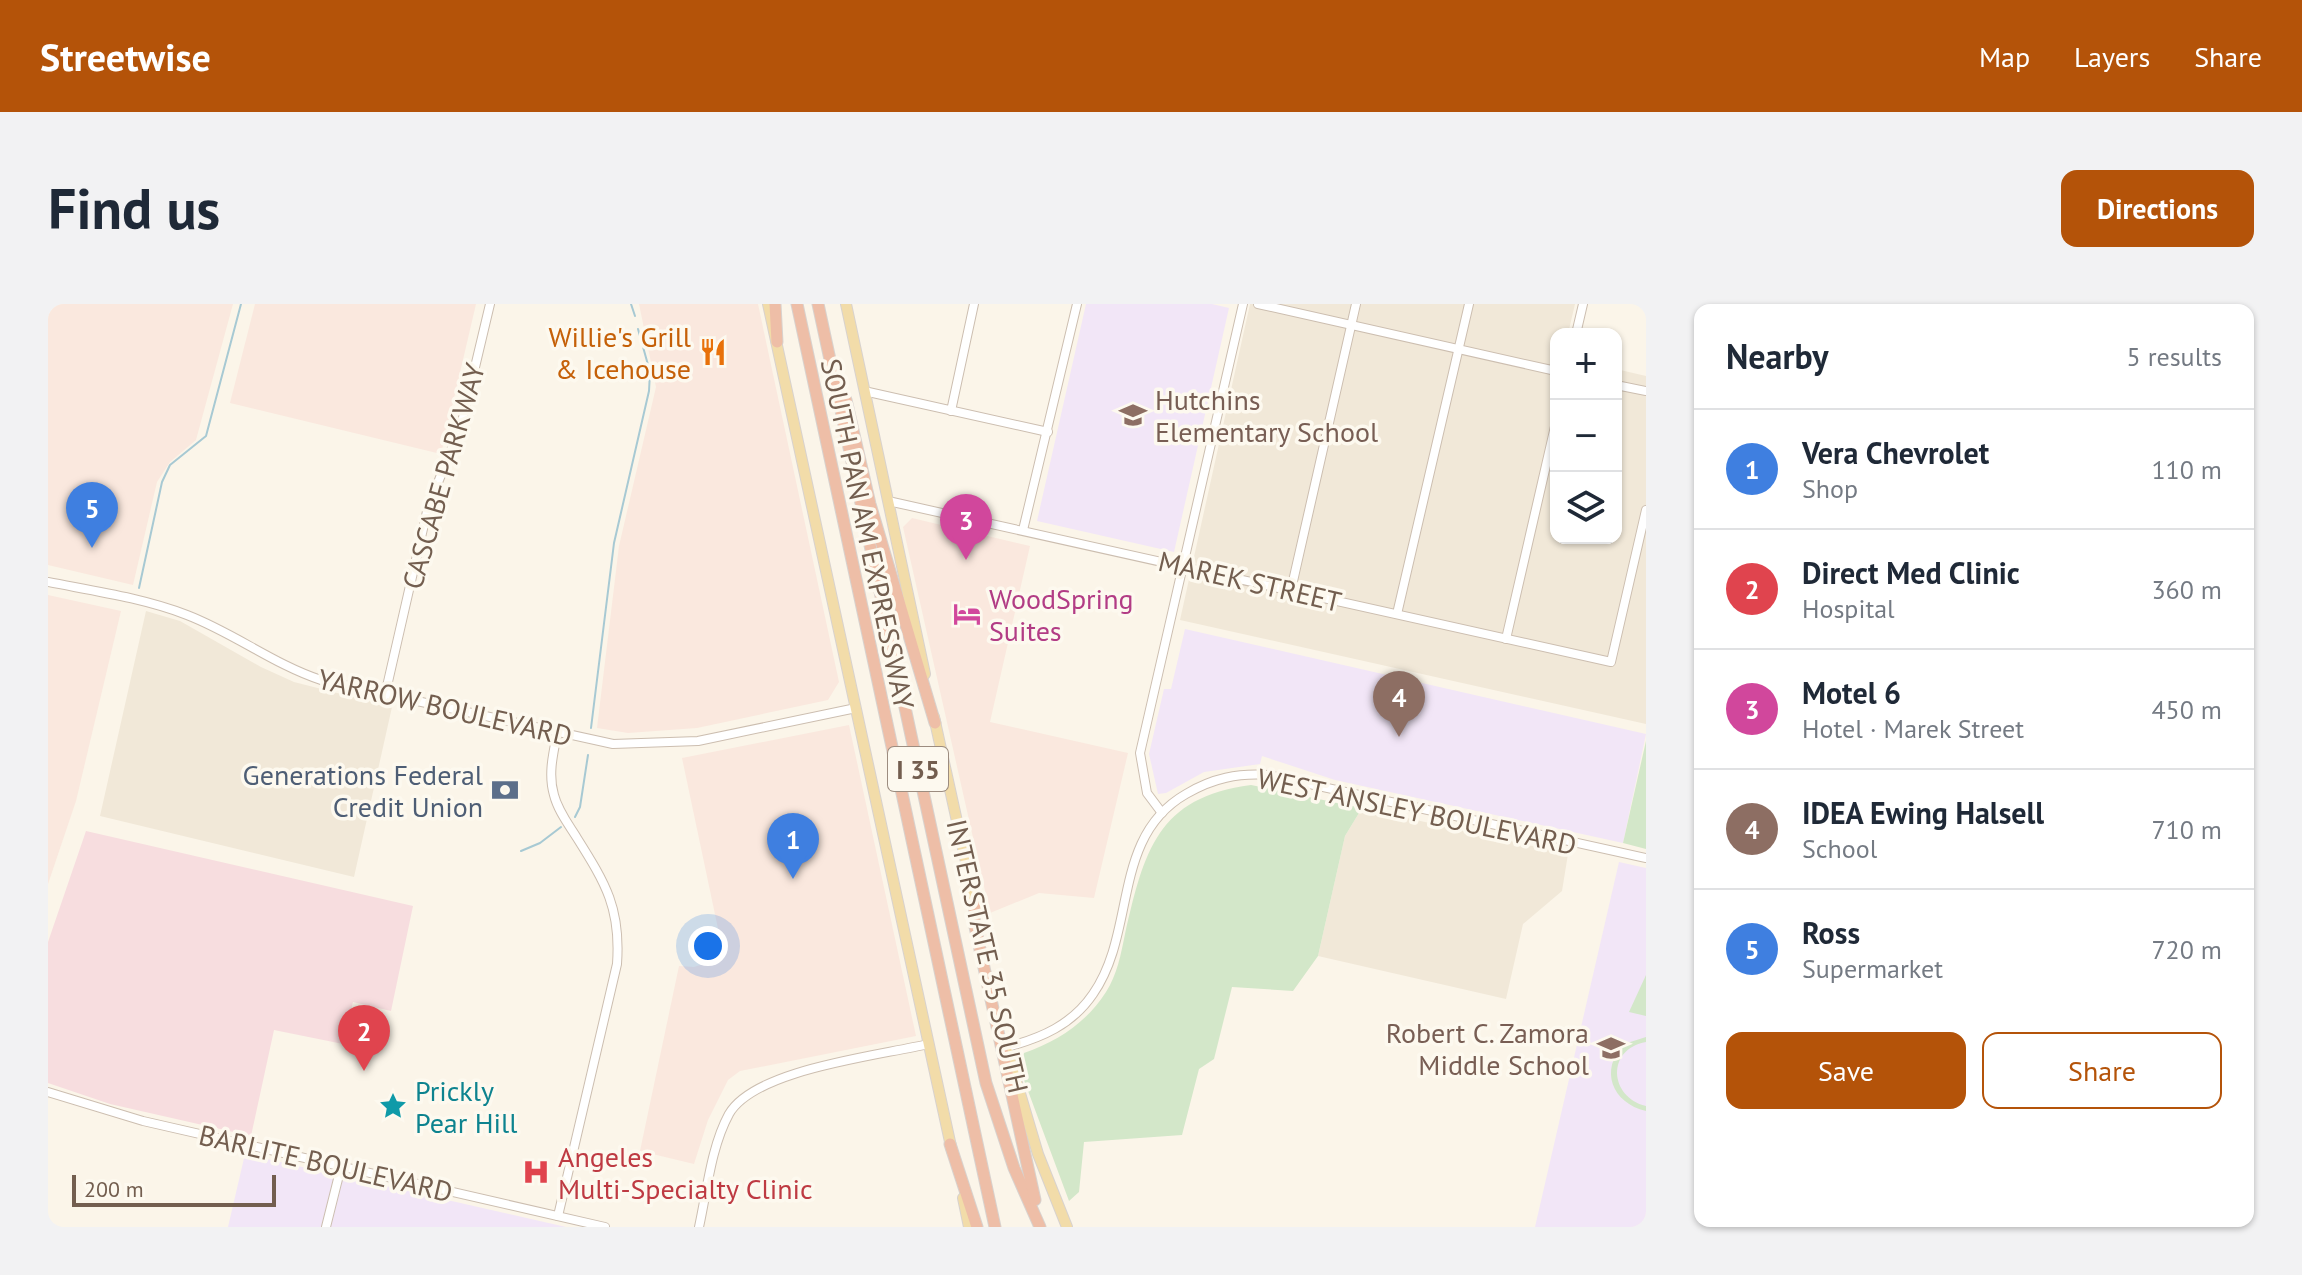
<!DOCTYPE html>
<html lang="en">
<head>
<meta charset="utf-8">
<style>
  :root { --surface:#fff; --page:#f2f2f3; --text:#1f2937; --muted:#747a83; --line:#e0e1e3; --accent:#b45309 }
  body { margin:0; font-family:"PT Sans",sans-serif; background:var(--page); color:var(--text) }
  .controls { position:absolute; right:24px; top:24px; display:grid; overflow:hidden; border-radius:16px; box-shadow:0 2px 6px #0004 }
  .controls button { width:72px; height:72px; display:grid; place-items:center; padding:0; border:0; border-bottom:2px solid var(--line); background:var(--surface); color:var(--text); font:40px sans-serif }
  .scale { position:absolute; left:24px; bottom:20px; width:204px; box-sizing:border-box; padding-left:8px; border:4px solid #735e4f; border-top:0; font-size:22px; line-height:28px; white-space:nowrap; color:#735e4f; -webkit-text-stroke:6px #fdf9ef; paint-order:stroke }
  .you { position:absolute; left:660px; top:642px; width:28px; height:28px; margin:-20px; border:6px solid #fff; border-radius:50%; background:#1a73e8; box-shadow:0 0 0 12px #1a73e833 }
  .badge { display:grid; place-items:center; width:52px; height:52px; border-radius:50%; background:var(--accent); color:#fff; font-size:26px; font-weight:700 }
  .pin { position:absolute; translate:-50% -66px; filter:drop-shadow(0 2px 4px #0008) }
  .pin::after { content:''; position:absolute; top:42px; width:28px; height:24px; background:inherit; clip-path:polygon(0 0,100% 0,50% 100%) }
  .list { margin:0; padding:0; list-style:none }
  h2 { display:flex; justify-content:space-between; align-items:center; height:104px; margin:0; padding:0 32px; font-size:34px }
  h2 small { font-size:26px; font-weight:400; color:var(--muted) }
  .list li { display:grid; grid-template-columns:52px 1fr auto; gap:24px; align-items:center; box-sizing:border-box; height:120px; padding:0 32px; border-top:2px solid var(--line) }
  .list b { display:block; font-size:30px; white-space:nowrap }
  .list p { margin:0; font-size:26px; white-space:nowrap; color:var(--muted) }
  .list em { font-size:26px; font-style:normal; color:var(--muted) }
  .actions { display:flex; gap:16px; padding:24px 32px }
  .actions a { flex:1; padding:18px 0; border:2px solid var(--accent); border-radius:16px; text-align:center; font-size:28px; color:var(--accent) }
  .actions .main { background:var(--accent); color:#fff }
  .icon { flex:none; width:44px; height:44px; fill:none; stroke:currentColor; stroke-width:2; stroke-linecap:round; stroke-linejoin:round }
  .map { position:relative; flex:none; width:1598px; height:923px; overflow:hidden; border-radius:16px }
  header { display:flex; align-items:center; gap:48px; box-sizing:border-box; height:112px; padding:0 40px; background:var(--accent); color:#fff }
  header strong { font-size:38px }
  nav { display:flex; gap:44px; margin-inline-start:auto; font-size:28px }
  .intro { display:flex; align-items:center; justify-content:space-between; box-sizing:border-box; height:192px; padding:0 48px }
  h1 { margin:0; font-size:56px }
  .button { padding:20px 36px; border-radius:16px; background:var(--accent); color:#fff; font-size:28px; font-weight:700 }
  main { display:flex; gap:48px; padding:0 48px }
  aside { flex:1; background:var(--surface); border-radius:16px; box-shadow:0 2px 6px #0004 }
  .map>svg:first-child { display:block }
  .residential { fill:#f1e8d8 }
  .commercial { fill:#fae8de }
  .education { fill:#f2e6f7 }
  .medical { fill:#f7dddf }
  .green { fill:#d3e7c9 }
  .lines { fill:none; stroke-linecap:round; stroke-linejoin:round }
  .stream { stroke:#a7c9d3; stroke-width:2 }
  .minor-casing { stroke:#ccbeb0; stroke-width:10 }
  .major-casing { stroke:#d8d2ce; stroke-width:12 }
  .highway-casing { stroke:#d8d2ce; stroke-width:13 }
  .minor { stroke:#fff; stroke-width:8 }
  .major { stroke:#f2dca9; stroke-width:10 }
  .highway { stroke:#eebea7; stroke-width:11 }
  .labels { text-anchor:middle; dominant-baseline:central; stroke-width:7; stroke-linejoin:round; paint-order:stroke }
  .shield { fill:#fdf9ef; stroke:#9c8c7f; stroke-width:2 }
  .shield-label { font-size:26px; font-weight:bold; fill:#735e4f }
  .food-label { font-size:28px; fill:#c56008; stroke:#fdf9ef; text-anchor:end }
  .education-label { font-size:28px; fill:#785e54; stroke:#fdf9ef; text-anchor:start }
  .street-label { font-size:28px; fill:#735e4f; stroke:#fdf9ef }
  .hotel-label { font-size:28px; fill:#b23c85; stroke:#fdf9ef; text-anchor:start }
  .service-label { font-size:28px; fill:#4e5e75; stroke:#fdf9ef; text-anchor:end }
  .culture-label { font-size:28px; fill:#0d838f; stroke:#fdf9ef; text-anchor:start }
  .health-label { font-size:28px; fill:#be3a42; stroke:#fdf9ef; text-anchor:start }
</style>
</head>
<body>
<header>
<strong>Streetwise</strong>
<nav><a>Map</a><a>Layers</a><a>Share</a></nav>
</header>
<div class="intro"><h1>Find us</h1><a class="button">Directions</a></div>
<main>
<div class="map">
<svg width="1598" height="923" viewBox="0 0 1598 923">
  <rect width="100%" height="100%" fill="#fbf5e9"/>
  <g class="residential">
    <polygon points="1202,0 1527,0 1520,30 1508,30 1508,234 1568,234 1568,65 1598,72 1598,420 1132,316"/>
    <polygon points="98,307 132,317 213,363 246,378 344,403 306,573 52,512"/>
    <polygon points="1314,504 1520,550 1514,587 1475,620 1458,695 1270,652 1297,532"/>
  </g>
  <g class="commercial">
    <polygon points="0,0 185,0 148,136 122,158 109,178 85,281 0,261"/>
    <polygon points="207,0 428,0 393,150 182,99"/>
    <polygon points="591,0 710,0 791,378 780,396 649,424 580,429 549,424 571,242 608,83"/>
    <polygon points="864,214 982,242 942,418 1080,449 1046,594 991,589 942,609 855,223"/>
    <polygon points="0,291 73,307 28,497 0,580"/>
    <polygon points="801,421 868,732 692,767 680,776 660,816 646,860 592,847 631,662 646,663 676,653 634,454"/>
  </g>
  <g class="education">
    <polygon points="1038,0 1164,0 1181,4 1126,248 989,217"/>
    <polygon points="1137,325 1598,430 1575,539 1287,476 1214,452 1212,460 1156,468 1118,489 1110,490 1101,450 1116,385 1123,385"/>
    <polygon points="1571,558 1598,564 1598,923 1487,923"/>
    <polygon points="197,850 518,923 180,923"/>
  </g>
  <polygon class="medical" points="38,527 365,602 343,707 305,698 295,740 226,726 203,832 62,800 0,779 0,638"/>
  <g class="green">
    <polygon points="1598,437 1598,545 1575,539"/>
    <path d="M1203,481l111,23 -17,28 -27,120 -25,35 -61,-4 -18,72 -15,10 -17,66 -98,7 -5,50 -10,9 -51,-137 6,-11c34,-12 62,-30 82,-61 11,-17 15,-38 19,-58 19,-82 32,-137 126,-149z"/>
    <polygon points="1598,671 1598,712 1581,708"/>
    <path d="M1598,733v5c-40,7 -37,55 0,64v5c-34,-8 -47,-41 -22,-67z"/>
  </g>
  <g class="lines">
    <g class="stream">
      <polyline points="583,0 587,12"/>
      <polyline points="91,284 114,178 122,161 158,132 193,0"/>
      <polyline points="543,424 566,239 601,87 602,68 590,25"/>
      <polyline points="527,513 532,503 540,451"/>
      <polyline points="473,547 492,539 513,523"/>
    </g>
    <g class="minor-casing">
      <g id="minor">
        <polyline points="1210,0 1508,67"/>
        <polyline points="1528,30 1535,0"/>
        <polyline points="1568,81 1598,87"/>
        <polyline points="816,87 1000,128"/>
        <polyline points="903,107 926,0"/>
        <polyline points="840,197 1563,358 1598,206"/>
        <polyline points="975,226 1029,0"/>
        <path d="M0,278c46,9 95,16 139,33 47,18 86,49 134,65l292,64 85,-3 158,-33"/>
        <polyline points="1243,286 1308,0"/>
        <polyline points="1349,310 1421,0"/>
        <polyline points="1458,335 1508,118"/>
        <polyline points="337,391 380,203 413,122 442,0"/>
        <path d="M509,430c-4,20 -9,41 -3,61 4,16 15,30 23,43 29,46 44,71 40,126l-59,252"/>
        <polyline points="1114,509 1099,489 1092,449 1195,0"/>
        <path d="M959,743c34,-9 65,-22 86,-53 44,-63 18,-157 93,-200 27,-16 52,-21 82,-19l378,83"/>
        <polyline points="0,788 95,817 557,923"/>
        <polyline points="278,923 293,863"/>
        <path d="M651,923c8,-36 12,-80 30,-113 26,-45 149,-58 199,-70"/>
      </g>
    </g>
    <g class="major-casing">
      <g id="major">
        <polyline points="720,0 904,847"/>
        <polyline points="798,0 877,370"/>
        <polyline points="886,413 929,608"/>
        <polyline points="960,749 990,850 1019,923"/>
        <polyline points="915,894 921,923"/>
      </g>
    </g>
    <g class="highway-casing">
      <g id="highway">
        <polyline points="727,0 729,38"/>
        <polyline points="749,0 947,923"/>
        <polyline points="770,0 938,779 966,864 992,923"/>
        <polyline points="798,96 822,200 887,419"/>
        <polyline points="927,602 926,618 987,896"/>
        <polyline points="902,840 929,923"/>
      </g>
    </g>
    <use href="#minor" class="minor"/>
    <use href="#major" class="major"/>
    <use href="#highway" class="highway"/>
  </g>
  <defs>
    <g id="restaurant-bare" transform="scale(2.16)"><path d="M-5-6h1v4h1v-4h1v4h1v-4h1v5L-1.5 .5V6h-2V.5L-5-1ZM5-6V6H3V1.5H1.5Q1.5-4 5-6Z" fill="#e8710a" stroke="#fdf9ef" stroke-width="2.5" paint-order="stroke"/></g>
    <g id="school-bare" transform="scale(2.16)"><path d="M0-5L7-2L0 1L-7-2ZM-4 1L0 2.5L4 1V4Q0 6-4 4Z" fill="#8d6e63" stroke="#fdf9ef" stroke-width="2.5" paint-order="stroke"/></g>
    <g id="hotel-bare" transform="scale(2.16)"><path d="M-6-4.5h1.5V1H6V5H4.5V3h-9V5H-6ZM-4 0a1.8 1.8 0 1 1 3.6 0ZM.5 0V-2.5h3Q6-2.5 6 0Z" fill="#d1479c" stroke="#fdf9ef" stroke-width="2.5" paint-order="stroke"/></g>
    <g id="bank-bare" transform="scale(2.16)"><path d="M-6-4H6V4H-6ZM0-2.3a2.3 2.3 0 1 0 0 4.6a2.3 2.3 0 1 0 0-4.6Z" fill="#5c6f8a" stroke="#fdf9ef" stroke-width="2.5" paint-order="stroke"/></g>
    <g id="sight-bare" transform="scale(2.16)"><path d="M0-6L1.8-2.2L6-1.7L2.9 1.2L3.7 5.4L0 3.3L-3.7 5.4L-2.9 1.2L-6-1.7L-1.8-2.2Z" fill="#0f9aa8" stroke="#fdf9ef" stroke-width="2.5" paint-order="stroke"/></g>
    <g id="hospital-bare" transform="scale(2.16)"><path d="M-5-5h3v3.5h4V-5h3V5h-3V1.5h-4V5h-3Z" fill="#e0444e" stroke="#fdf9ef" stroke-width="2.5" paint-order="stroke"/></g>
  </defs>
  <g fill-rule="evenodd">
    <use href="#restaurant-bare" x="665" y="48"/>
    <use href="#school-bare" x="1085" y="111"/>
    <use href="#hotel-bare" x="919" y="310"/>
    <use href="#bank-bare" x="457" y="486"/>
    <use href="#school-bare" x="1563" y="744"/>
    <use href="#sight-bare" x="345" y="802"/>
    <use href="#hospital-bare" x="488" y="868"/>
  </g>
  <g class="labels">
    <rect class="shield" x="840" y="443" width="60" height="44" rx="6"/>
    <g class="shield-label">
      <text x="870" y="465">I 35</text>
    </g>
    <g class="food-label">
      <text x="643" y="32">Willie's Grill<tspan x="643" dy="32">&amp; Icehouse</tspan></text>
    </g>
    <g class="education-label">
      <text x="1107" y="95">Hutchins<tspan x="1107" dy="32">Elementary School</tspan></text>
      <text x="1541" y="728" text-anchor="end">Robert C. Zamora<tspan x="1541" dy="32">Middle School</tspan></text>
    </g>
    <g class="street-label">
      <text transform="translate(395 172) rotate(-74)">CASCABE PARKWAY</text>
      <text transform="translate(820 230) rotate(78)">SOUTH PAN AM EXPRESSWAY</text>
      <text transform="translate(1202 277) rotate(13)">MAREK STREET</text>
      <text transform="translate(397 403) rotate(13)">YARROW BOULEVARD</text>
      <text transform="translate(1369 507) rotate(12)">WEST ANSLEY BOULEVARD</text>
      <text transform="translate(940 652) rotate(77)">INTERSTATE 35 SOUTH</text>
      <text transform="translate(278 859) rotate(13)">BARLITE BOULEVARD</text>
    </g>
    <g class="hotel-label">
      <text x="941" y="294">WoodSpring<tspan x="941" dy="32">Suites</tspan></text>
    </g>
    <g class="service-label">
      <text x="435" y="470">Generations Federal<tspan x="435" dy="32">Credit Union</tspan></text>
    </g>
    <g class="culture-label">
      <text x="367" y="786">Prickly<tspan x="367" dy="32">Pear Hill</tspan></text>
    </g>
    <g class="health-label">
      <text x="510" y="852">Angeles<tspan x="510" dy="32">Multi-Specialty Clinic</tspan></text>
    </g>
  </g>
</svg>
<div class="controls">
<button>+</button>
<button>−</button>
<button><svg class="icon" aria-label="layers" viewBox="0 0 24 24"><path d="M12 4l9 5-9 5-9-5zM3 14l9 5 9-5"/></svg></button>
</div>
<div class="scale">200 m</div>
<div class="you"></div>
<div class="pin badge" style="left:745px;top:575px;background:#3f7fe0">1</div>
<div class="pin badge" style="left:316px;top:767px;background:#e0444e">2</div>
<div class="pin badge" style="left:918px;top:256px;background:#d1479c">3</div>
<div class="pin badge" style="left:1351px;top:433px;background:#8d6e63">4</div>
<div class="pin badge" style="left:44px;top:244px;background:#3f7fe0">5</div>
</div>
<aside>
<h2>Nearby<small>5 results</small></h2>
<ul class="list">
<li><span class="badge" style="background:#3f7fe0">1</span><div><b>Vera Chevrolet</b><p>Shop</p></div><em>110 m</em></li>
<li><span class="badge" style="background:#e0444e">2</span><div><b>Direct Med Clinic</b><p>Hospital</p></div><em>360 m</em></li>
<li><span class="badge" style="background:#d1479c">3</span><div><b>Motel 6</b><p>Hotel · Marek Street</p></div><em>450 m</em></li>
<li><span class="badge" style="background:#8d6e63">4</span><div><b>IDEA Ewing Halsell</b><p>School</p></div><em>710 m</em></li>
<li><span class="badge" style="background:#3f7fe0">5</span><div><b>Ross</b><p>Supermarket</p></div><em>720 m</em></li>
</ul>
<div class="actions"><a class="main">Save</a><a>Share</a></div>
</aside>
</main>
</body>
</html>
